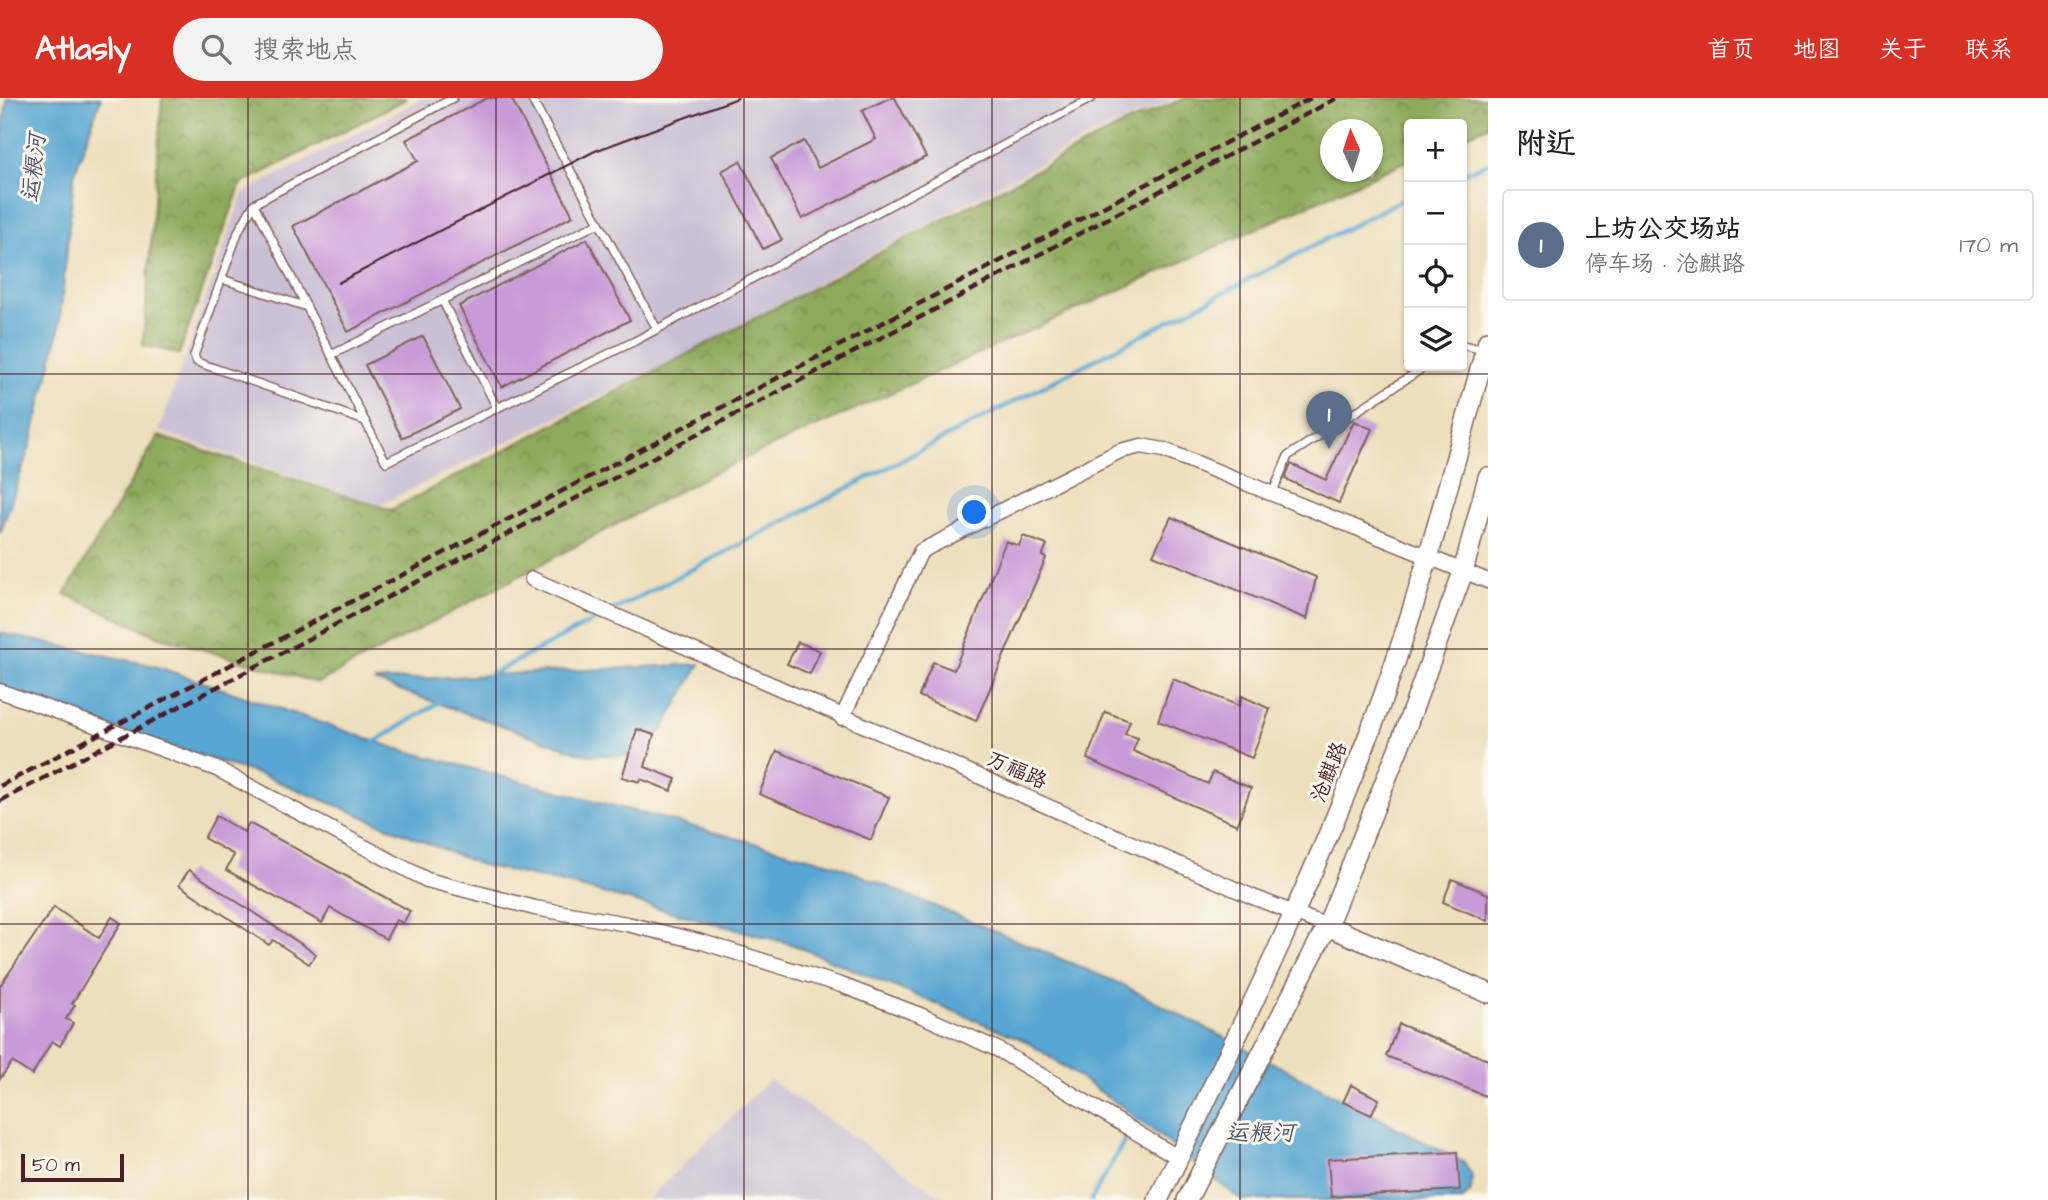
<!DOCTYPE html>
<html lang="zh">
<head>
<meta charset="utf-8">
<style>
  :root { --surface:#fff; --page:#f2f2f2; --text:#202124; --muted:#757577; --line:#e0e0e0; --accent:#d93025 }
  body { margin:0; font-family:"Architects Daughter","LXGW WenKai TC",sans-serif; background:var(--page); color:var(--text) }
  .controls { position:absolute; right:21px; top:21px; display:grid; overflow:hidden; border-radius:7px; box-shadow:0 2px 5px #0004 }
  .controls button { width:63px; height:63px; display:grid; place-items:center; padding:0; border:0; border-bottom:2px solid var(--line); background:var(--surface); color:var(--text); font:35px sans-serif }
  .compass { position:absolute; left:1320px; top:21px; width:63px; height:63px; border-radius:50%; background:var(--surface); box-shadow:0 2px 5px #0004; rotate:357deg }
  .scale { position:absolute; left:21px; bottom:18px; width:103px; box-sizing:border-box; padding-left:7px; border:4px solid #4a1f2b; border-top:0; font-size:19px; line-height:24px; white-space:nowrap; color:#4a1f2b; -webkit-text-stroke:5px #fbf7ec; paint-order:stroke }
  .you { position:absolute; left:975px; top:415px; width:24px; height:24px; margin:-18px; border:5px solid #fff; border-radius:50%; background:#1a73e8; box-shadow:0 0 0 10px #1a73e833 }
  .badge { display:grid; place-items:center; width:46px; height:46px; border-radius:50%; background:var(--accent); color:#fff; font-size:23px; font-weight:700 }
  .pin { position:absolute; translate:-50% -58px; filter:drop-shadow(0 2px 4px #0008) }
  .pin::after { content:''; position:absolute; top:37px; width:24px; height:21px; background:inherit; clip-path:polygon(0 0,100% 0,50% 100%) }
  .list { margin:0; padding:0; list-style:none }
  h2 { display:flex; justify-content:space-between; align-items:center; height:91px; margin:0; padding:0 28px; font-size:30px }
  h2 small { font-size:23px; font-weight:400; color:var(--muted) }
  .list li { display:grid; grid-template-columns:46px 1fr auto; gap:21px; align-items:center; box-sizing:border-box; height:112px; margin:0 14px 14px; padding:0 14px; border:2px solid var(--line); border-radius:7px }
  .list b { display:block; font-size:26px; white-space:nowrap }
  .list p { margin:0; font-size:23px; white-space:nowrap; color:var(--muted) }
  .list em { font-size:23px; font-style:normal; color:var(--muted) }
  .icon { flex:none; width:38px; height:38px; fill:none; stroke:currentColor; stroke-width:2; stroke-linecap:round; stroke-linejoin:round }
  .map { position:relative; flex:none; width:1488px; height:1102px; overflow:hidden }
  header { display:flex; align-items:center; gap:42px; box-sizing:border-box; height:98px; padding:0 35px; background:var(--accent); color:#fff }
  header strong { font-size:33px }
  nav { display:flex; gap:38px; margin-inline-start:auto; font-size:24px }
  .search { width:490px; height:63px; background:var(--page); display:flex; align-items:center; gap:18px; box-sizing:border-box; padding:0 24px; border-radius:38px; color:var(--muted); font-size:26px }
  main { display:flex }
  aside { flex:1; background:var(--surface) }
  .map>svg:first-child { display:block }
  .industrial { fill:#cbbfd4 }
  .forest { fill:url(#forest-crowns); stroke:#6c6444; stroke-width:2; fill-rule:evenodd }
  .water { fill:#58a6d2; stroke:#51627e; stroke-width:2 }
  .lines { fill:none; stroke-linecap:round; stroke-linejoin:round }
  .stream { stroke:#58a6d2; stroke-width:4.5 }
  .building { fill:#c79ad8 }
  .service-casing { stroke:#83625e; stroke-width:10 }
  .minor-casing { stroke:#83625e; stroke-width:17 }
  .secondary-casing { stroke:#83625e; stroke-width:22 }
  .service { stroke:#fff; stroke-width:7 }
  .minor { stroke:#fff; stroke-width:14 }
  .secondary { stroke:#fff; stroke-width:19 }
  .tram { stroke:#4a1f2b; stroke-width:2 }
  .rail { stroke:#4a1f2b; stroke-width:4.5; stroke-dasharray:10 5; stroke-linecap:butt }
  .grid { fill:none; stroke:#4a1f2b; stroke-width:2; stroke-opacity:0.55 }
  .labels { text-anchor:middle; dominant-baseline:central; stroke-width:6; stroke-linejoin:round; paint-order:stroke }
  .street-label { font-size:21px; fill:#4a1f2b; stroke:#fbf7ec }
  .water-label { font-size:23px; font-style:italic; fill:#50556e; stroke:#fbf7ec }
</style>
</head>
<body>
<header>
<strong>Atlasly</strong>
<div class="search"><svg class="icon" aria-label="search" viewBox="0 0 24 24"><circle cx="10" cy="10" r="6"/><path d="M15 15l6 6"/></svg>搜索地点</div>
<nav><a>首页</a><a>地图</a><a>关于</a><a>联系</a></nav>
</header>
<main>
<div class="map">
<svg width="1488" height="1102" viewBox="0 0 1488 1102">
  <defs>
    <pattern id="forest-crowns" width="20" height="18" patternUnits="userSpaceOnUse" patternTransform="scale(1.75)"><rect width="20" height="18" fill="#8eaa5c"/><path d="M2 6a3 3 0 1 1 6 0M12 15a3 3 0 1 1 6 0" fill="none" stroke="#768a4c"/></pattern>
  </defs>
  <rect width="100%" height="100%" fill="#fbf7ec"/>
  <filter id="ink" filterUnits="userSpaceOnUse"><feTurbulence type="fractalNoise" baseFrequency=".0143" numOctaves="2"/><feDisplacementMap in="SourceGraphic" scale="14" xChannelSelector="R" yChannelSelector="G"/><feConvolveMatrix kernelMatrix="1 2 1 2 8 2 1 2 1" color-interpolation-filters="sRGB"/></filter>
  <filter id="wash" filterUnits="userSpaceOnUse"><feTurbulence type="fractalNoise" baseFrequency=".00686" numOctaves="4" result="noise"/><feDisplacementMap in="SourceGraphic" scale="28" xChannelSelector="R" yChannelSelector="G"/><feGaussianBlur stdDeviation="1.57" result="paint"/><feColorMatrix in="noise" values="0 0 0 0 0 0 0 0 0 0 0 0 0 0 0 0 0 1.4 0 .05"/><feComposite in="paint" operator="in"/></filter>
  <g filter="url(#wash)">
    <rect width="100%" height="100%" fill="#ecdfbc"/>
    <g class="industrial">
      <polygon points="423,0 1176,0 1095,36 689,254 380,407 159,333 243,95"/>
      <polygon points="769,982 947,1102 647,1102"/>
    </g>
    <g class="forest">
      <polygon points="162,0 408,0 241,86 179,256 143,247"/>
      <path d="M1185,0h303v28l-26,11v-13h-53v36l-696,313 -395,210 -158,-46 -95,-43 93,-158 233,74 731,-385zM1330,32h42v42h-42z"/>
    </g>
    <g class="water">
      <polygon points="7,0 101,0 74,77 59,232 32,342 0,436 0,58"/>
      <polygon points="0,535 155,568 395,650 834,766 1121,886 1463,1064 1472,1078 1471,1093 1462,1102 1241,1102 1124,1010 1026,943 791,846 576,788 481,767 267,679 0,594"/>
      <polygon points="700,566 661,634 625,658 583,656 374,583"/>
    </g>
    <g class="lines">
      <g class="stream">
        <polyline points="1462,76 1488,65"/>
        <polyline points="612,513 1409,98"/>
        <polyline points="488,578 604,517"/>
        <polyline points="373,645 443,602"/>
        <polyline points="1091,1102 1139,1017"/>
      </g>
    </g>
    <g id="blocks">
      <g class="building">
        <polygon points="487,0 511,0 573,118 348,234 293,128 418,63 406,42"/>
        <polygon points="889,0 895,0 926,59 802,121 771,60 804,43 818,70 876,41 862,13"/>
        <polygon points="740,63 782,142 763,151 722,73"/>
        <polygon points="587,141 630,222 502,289 459,208"/>
        <polygon points="423,238 460,311 402,340 365,267"/>
        <polygon points="1354,323 1372,331 1339,405 1285,381 1291,366 1326,382"/>
        <polygon points="1171,419 1316,479 1307,521 1153,457"/>
        <polygon points="1023,438 1047,447 1042,458 1046,460 976,623 919,598 933,564 954,572 1006,443 1019,448"/>
        <polygon points="798,544 820,553 810,576 787,566"/>
        <polygon points="1173,581 1239,608 1242,598 1270,611 1252,660 1158,623"/>
        <polygon points="1105,614 1130,623 1125,636 1138,640 1133,653 1208,686 1213,674 1251,690 1237,727 1087,661"/>
        <polygon points="637,631 654,637 645,669 676,681 671,693 641,681 640,684 622,679"/>
        <polygon points="777,653 889,699 871,742 759,696"/>
        <polygon points="216,718 244,734 249,725 410,813 403,825 396,822 386,841 330,810 322,825 226,772 234,757 204,740"/>
        <polygon points="189,772 316,856 309,866 273,842 269,847 179,787"/>
        <polygon points="1452,781 1488,796 1488,823 1443,804"/>
        <polygon points="54,809 99,840 112,819 121,825 72,906 75,907 66,921 73,925 60,948 52,943 32,977 12,964 0,981 0,888"/>
        <polygon points="1399,926 1488,962 1488,999 1386,958"/>
        <polygon points="1351,987 1379,1001 1371,1017 1343,1004"/>
        <polygon points="1457,1054 1460,1092 1331,1099 1328,1061"/>
      </g>
    </g>
  </g>
  <g filter="url(#ink)">
    <use href="#blocks" fill-opacity="0" stroke="#83625e" stroke-width="2"/>
    <g class="lines">
      <g class="service-casing">
        <g id="service">
          <polyline points="531,0 657,231"/>
          <polyline points="254,106 386,364 635,243 1092,0"/>
          <polyline points="222,181 307,209"/>
          <polyline points="442,202 497,310"/>
          <polyline points="1462,247 1485,252"/>
          <polyline points="331,257 599,125"/>
          <polyline points="365,323 197,264 194,258 239,132 254,106 453,0"/>
          <polyline points="1272,396 1288,358 1426,268"/>
        </g>
      </g>
      <g class="minor-casing">
        <g id="minor">
          <polyline points="532,481 1253,799 1327,828"/>
          <polyline points="0,593 217,671 427,782 535,810 627,826 702,844 841,887 920,917 997,951 1179,1060"/>
          <polyline points="842,620 921,453 1120,353 1141,348 1164,352 1488,483"/>
        </g>
      </g>
      <g class="secondary-casing">
        <g id="secondary">
          <polyline points="1327,828 1488,895"/>
          <path d="M1158,1102c74,-153 149,-305 210,-463 50,-128 83,-264 120,-396"/>
          <polyline points="1187,1102 1327,828 1399,649 1463,474 1488,379"/>
        </g>
      </g>
      <use href="#service" class="service"/>
      <use href="#minor" class="minor"/>
      <use href="#secondary" class="secondary"/>
      <polyline class="tram" points="338,185 595,53 738,0"/>
      <g class="rail">
        <polyline points="0,688 1311,0"/>
        <polyline points="0,703 1337,0"/>
      </g>
    </g>
  </g>
  <path class="grid" d="M248,0v1102M496,0v1102M744,0v1102M992,0v1102M1240,0v1102M0,276h1488M0,551h1488M0,826h1488"/>
  <g class="labels">
    <g class="street-label">
      <text transform="translate(1017 672) rotate(24)">万福路</text>
      <text transform="translate(1329 674) rotate(-68)">沧麒路</text>
    </g>
    <g class="water-label">
      <text transform="translate(34 70) rotate(-84)">运粮河</text>
      <text x="1260" y="1035">运粮河</text>
    </g>
  </g>
</svg>
<div class="controls">
<button>+</button>
<button>−</button>
<button><svg class="icon" aria-label="locate" viewBox="0 0 24 24"><circle cx="12" cy="12" r="6"/><path d="M12 2v4M12 18v4M2 12h4M18 12h4"/></svg></button>
<button><svg class="icon" aria-label="layers" viewBox="0 0 24 24"><path d="M12 4l9 5-9 5-9-5zM3 14l9 5 9-5"/></svg></button>
</div>
<svg class="compass" viewBox="-18 -18 36 36"><path d="M0-13l5 13h-10z" fill="#e53935"/><path d="M0 13l5-13h-10z" fill="#757577"/></svg>
<div class="scale">50 m</div>
<div class="you"></div>
<div class="pin badge" style="left:1329px;top:351px;background:#5c6f8a">1</div>
</div>
<aside>
<h2>附近<small></small></h2>
<ul class="list">
<li><span class="badge" style="background:#5c6f8a">1</span><div><b>上坊公交场站</b><p>停车场 · 沧麒路</p></div><em>170 m</em></li>
</ul>
</aside>
</main>
</body>
</html>
